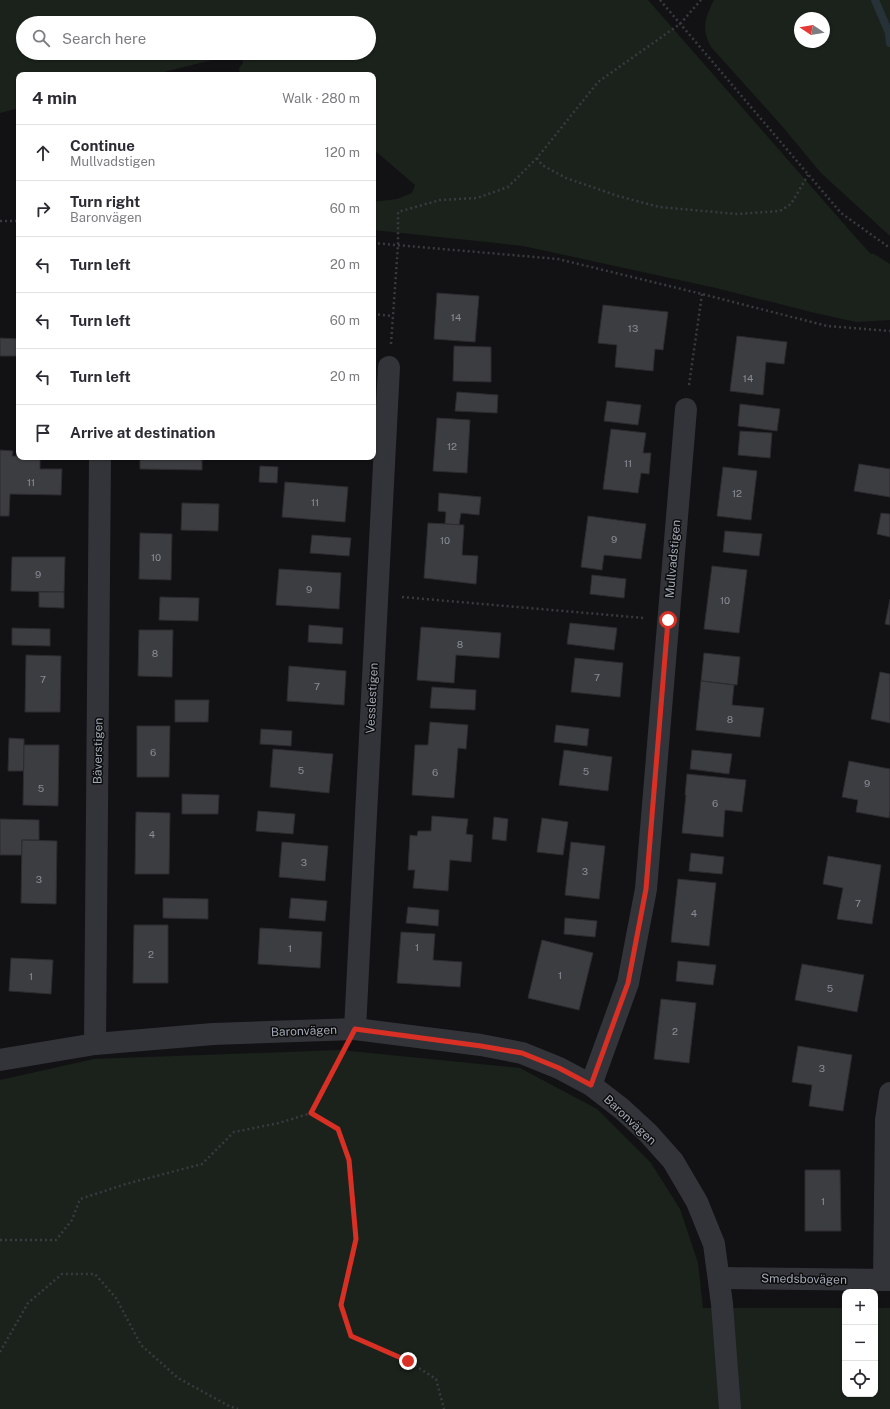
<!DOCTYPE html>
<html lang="en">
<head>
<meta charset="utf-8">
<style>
  :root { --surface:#fff; --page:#f2f2f3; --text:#2b2b33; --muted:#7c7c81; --line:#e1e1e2 }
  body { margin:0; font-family:"Public Sans",sans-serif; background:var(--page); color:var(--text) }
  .controls { position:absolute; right:12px; bottom:12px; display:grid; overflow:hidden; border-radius:8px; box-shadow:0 1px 3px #0004 }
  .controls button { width:36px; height:36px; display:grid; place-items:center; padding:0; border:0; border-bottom:1px solid var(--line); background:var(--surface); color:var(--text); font:20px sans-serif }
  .compass { position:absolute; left:794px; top:12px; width:36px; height:36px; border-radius:50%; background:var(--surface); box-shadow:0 1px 3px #0004; rotate:282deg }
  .stop { position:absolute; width:12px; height:12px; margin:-9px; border:3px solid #d93025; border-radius:50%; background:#fff }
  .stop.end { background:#d93025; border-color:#fff; box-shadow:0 1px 4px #0008 }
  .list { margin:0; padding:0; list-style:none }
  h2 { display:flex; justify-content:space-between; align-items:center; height:52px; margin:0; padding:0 16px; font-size:17px }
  h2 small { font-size:13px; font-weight:400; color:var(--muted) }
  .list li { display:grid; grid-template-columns:26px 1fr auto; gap:12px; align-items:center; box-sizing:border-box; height:56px; padding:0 16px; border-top:1px solid var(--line) }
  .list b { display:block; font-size:15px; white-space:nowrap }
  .list p { margin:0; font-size:13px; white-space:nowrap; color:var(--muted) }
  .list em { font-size:13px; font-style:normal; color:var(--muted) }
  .icon { flex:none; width:22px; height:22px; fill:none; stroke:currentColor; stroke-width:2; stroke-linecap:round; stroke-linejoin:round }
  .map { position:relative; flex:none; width:890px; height:1409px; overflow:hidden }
  .search { position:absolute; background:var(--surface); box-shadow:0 1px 3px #0004; left:16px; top:16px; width:360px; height:44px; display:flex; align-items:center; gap:10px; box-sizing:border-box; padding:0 14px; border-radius:22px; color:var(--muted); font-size:15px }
  .panel { position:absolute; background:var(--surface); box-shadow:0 1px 3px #0004; left:16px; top:72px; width:360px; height:388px; border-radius:8px }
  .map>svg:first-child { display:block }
  .green { fill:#1a221b; fill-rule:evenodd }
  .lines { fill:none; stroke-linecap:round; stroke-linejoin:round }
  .stream { stroke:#273138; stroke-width:8 }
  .building { fill:#3c3d41; stroke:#2c2c30 }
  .path { stroke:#383b40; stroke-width:2.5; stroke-dasharray:2 3; stroke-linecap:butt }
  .street { stroke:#333439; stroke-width:22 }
  .route { stroke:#d93025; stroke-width:5 }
  .labels { text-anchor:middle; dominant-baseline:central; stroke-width:3; stroke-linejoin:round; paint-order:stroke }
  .number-label { font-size:10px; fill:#888d98 }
  .street-label { font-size:12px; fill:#a2a8b5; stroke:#0d0d0e }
</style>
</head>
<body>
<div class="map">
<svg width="890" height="1409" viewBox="0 0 890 1409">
  <rect width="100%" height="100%" fill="#121214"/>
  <g class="green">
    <path d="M0,0h648l210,240 13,14h3l16,10v56l-34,2 -45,-10 -95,-24 -193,-42 -150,-16v-28l24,-3 15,-6 3,-8 -42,-36v-74h-133l-1,-7 4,-5 -3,-10 -88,22h-133v33l-19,5zM23,23h346v30h-346z"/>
    <path d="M714,0h176v236l-69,-63 -39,-47 -71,-79c-10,-19 -6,-29 3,-47zM800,18h24v24h-24z"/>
    <polygon points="340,1050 520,1068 597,1109 651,1163 680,1209 698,1263 703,1308 845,1308 845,1394 875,1394 875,1308 890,1308 890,1409 0,1409 0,1080 94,1059"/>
  </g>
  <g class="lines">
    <polyline class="stream" points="875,0 889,33 890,43"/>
  </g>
  <g class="building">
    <polygon points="437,293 479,296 475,342 434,339"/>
    <polygon points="603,305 668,312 663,350 655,349 653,371 615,367 617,345 598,343"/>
    <polygon points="737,336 787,342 784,364 766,362 763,395 730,391"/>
    <polygon points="0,338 19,339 19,356 0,356"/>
    <polygon points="454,346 491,347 491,382 453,381"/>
    <polygon points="457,392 498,395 497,413 455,411"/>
    <polygon points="607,401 641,405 638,425 604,421"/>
    <polygon points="740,404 780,409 777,431 738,426"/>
    <polygon points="437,418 470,420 467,473 433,471"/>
    <polygon points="611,429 646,433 643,453 651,453 649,474 641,473 638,493 603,489"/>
    <polygon points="740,431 772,433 770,458 738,455"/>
    <polygon points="0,450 13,451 12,456 19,456 19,457 40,457 40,469 62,469 61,495 10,494 9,516 0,516"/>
    <polygon points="140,457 202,457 202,470 140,469"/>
    <polygon points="859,464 890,469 890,497 854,491"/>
    <polygon points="260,466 278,467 277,483 259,482"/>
    <polygon points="723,467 757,471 751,520 717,516"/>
    <polygon points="285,482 348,487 345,522 282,517"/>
    <polygon points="439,493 481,497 479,515 461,513 459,525 445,524 446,512 438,511"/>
    <polygon points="182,503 219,504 218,531 181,530"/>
    <polygon points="881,513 890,514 890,537 877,534"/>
    <polygon points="588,516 646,524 641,559 604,555 602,570 581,567"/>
    <polygon points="428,523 464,525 462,555 478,556 476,584 424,578"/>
    <polygon points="725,531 762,534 759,556 723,552"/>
    <polygon points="140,533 172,534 171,580 139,579"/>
    <polygon points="312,535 351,538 349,556 310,553"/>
    <polygon points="12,557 65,557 64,592 11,591"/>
    <polygon points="712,566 747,570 739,633 704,629"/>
    <polygon points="279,569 341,573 339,609 276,605"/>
    <polygon points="592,575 626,579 624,598 590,594"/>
    <polygon points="39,592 64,592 64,608 39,607"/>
    <polygon points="160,597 199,598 198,621 159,620"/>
    <polygon points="890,599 890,625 885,624"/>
    <polygon points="570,623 617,628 614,650 567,644"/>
    <polygon points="309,625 343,628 342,644 308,642"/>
    <polygon points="421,627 501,633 499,658 456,655 454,683 417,680"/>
    <polygon points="12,628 50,629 50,646 12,645"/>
    <polygon points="139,630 173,630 172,677 138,676"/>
    <polygon points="704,653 740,657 737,685 701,681"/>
    <polygon points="26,655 61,656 60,712 25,712"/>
    <polygon points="575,658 623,663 620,697 571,692"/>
    <polygon points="289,666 346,671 344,705 287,701"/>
    <polygon points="880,672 890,674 890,723 871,719"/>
    <polygon points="701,681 734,685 732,705 764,708 760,737 696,730"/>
    <polygon points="432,687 476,690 475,710 430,708"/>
    <polygon points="175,700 209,700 208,722 175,722"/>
    <polygon points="430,722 468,725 466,749 458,748 454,798 412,795 415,745 428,745"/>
    <polygon points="556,725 589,729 587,746 554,742"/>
    <polygon points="137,726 170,726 169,777 137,777"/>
    <polygon points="261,729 292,731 291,746 260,744"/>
    <polygon points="9,738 24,739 24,771 8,771"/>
    <polygon points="24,745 59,745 58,806 23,805"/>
    <polygon points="273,749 333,754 329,793 270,787"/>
    <polygon points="564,750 612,757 608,791 559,785"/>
    <polygon points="692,750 732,754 729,774 690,769"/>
    <polygon points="849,761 890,769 890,811 889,818 856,812 858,800 842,797"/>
    <polygon points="687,774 746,780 742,812 725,810 723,837 682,833 686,795 685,795"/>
    <polygon points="182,794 219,795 218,814 182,814"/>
    <polygon points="258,811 295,814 293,834 256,831"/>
    <polygon points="136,812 170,813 169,874 135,874"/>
    <polygon points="432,816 468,819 466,834 473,835 471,862 450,860 448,891 413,888 415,870 408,870 410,835 417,836 418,831 431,831"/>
    <polygon points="494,817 508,819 506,841 492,839"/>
    <polygon points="542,818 568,822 563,855 537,852"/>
    <polygon points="0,819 39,820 39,840 22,840 22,855 0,855"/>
    <polygon points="22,840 57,841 56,904 21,903"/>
    <polygon points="282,842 328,846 325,881 279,877"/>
    <polygon points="571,842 605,846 599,899 565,895"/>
    <polygon points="691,853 724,857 722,874 689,871"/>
    <polygon points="828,856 881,865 872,924 837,919 843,888 823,884"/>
    <polygon points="678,879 716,883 709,946 671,942"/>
    <polygon points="163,898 208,899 208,919 163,918"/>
    <polygon points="291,898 327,901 325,921 289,918"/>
    <polygon points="408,907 439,910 438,926 406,923"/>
    <polygon points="565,918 597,921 595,937 564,934"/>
    <polygon points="134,925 168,925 168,983 133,983"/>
    <polygon points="260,928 322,932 320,968 258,964"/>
    <polygon points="401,932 435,934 433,960 462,962 460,987 397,983"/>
    <polygon points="542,940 593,953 579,1010 528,998"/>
    <polygon points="11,958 53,960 51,994 9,991"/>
    <polygon points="678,961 716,965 713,985 676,981"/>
    <polygon points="802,964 864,975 857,1012 795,1000"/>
    <polygon points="661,999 696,1003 689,1063 654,1059"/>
    <polygon points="798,1046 852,1055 843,1111 809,1106 812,1085 792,1082"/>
    <polygon points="805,1170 840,1170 841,1231 805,1231"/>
  </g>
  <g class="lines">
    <g class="path">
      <polyline points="660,0 841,213 890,248"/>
      <polyline points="537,158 542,165 566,178 618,196 659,207 737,214 780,211 791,204 808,175"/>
      <polyline points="0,221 19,221"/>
      <polyline points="373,243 558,259 702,294 827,326 890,331"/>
      <polyline points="373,314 393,316"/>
      <polyline points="391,344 398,245 398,212 440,200 477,198 508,187 537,158 598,82 680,24 701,0"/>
      <polyline points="689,385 702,294"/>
      <polyline points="402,597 644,618"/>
      <polyline points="311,1113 341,1055"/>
      <polyline points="0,1240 56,1240 72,1220 80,1199 126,1184 202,1164 234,1132 279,1123 311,1113 338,1129 349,1160 356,1239 341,1305 351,1336 408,1361 436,1379 444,1409"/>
      <polyline points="0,1352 28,1303 62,1274 95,1274 116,1298 141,1345 178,1378 229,1406 238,1409"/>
    </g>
    <g class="street">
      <polyline points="355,1029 389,367"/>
      <polyline points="95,1044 100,457"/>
      <polyline points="0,1060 95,1044 213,1034 355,1029 481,1045 522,1053 559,1068 591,1085 622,1109 648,1133 673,1161 697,1202 714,1244 722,1304 730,1409"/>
      <polyline points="591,1085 628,983 646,889 686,409"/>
      <polyline points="719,1278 890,1280"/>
      <polyline points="884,1280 886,1120 890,1093"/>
    </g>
  </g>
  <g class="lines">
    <polyline class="route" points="408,1361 351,1336 341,1305 356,1239 349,1160 338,1129 311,1113 355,1029 481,1046 522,1053 559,1068 591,1085 628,983 646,889 668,620"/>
  </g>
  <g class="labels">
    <g class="number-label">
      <text x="456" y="317">14</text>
      <text x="633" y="328">13</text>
      <text x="748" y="378">14</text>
      <text x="452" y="446">12</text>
      <text x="628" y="463">11</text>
      <text x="31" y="482">11</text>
      <text x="737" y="493">12</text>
      <text x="315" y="502">11</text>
      <text x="614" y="539">9</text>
      <text x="445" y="540">10</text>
      <text x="156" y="557">10</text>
      <text x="38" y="574">9</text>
      <text x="309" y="589">9</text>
      <text x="725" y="600">10</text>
      <text x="460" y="644">8</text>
      <text x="155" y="653">8</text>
      <text x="597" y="677">7</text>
      <text x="43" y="679">7</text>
      <text x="317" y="686">7</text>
      <text x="730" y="719">8</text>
      <text x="153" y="752">6</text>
      <text x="301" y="770">5</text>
      <text x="586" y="771">5</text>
      <text x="435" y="772">6</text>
      <text x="867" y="783">9</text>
      <text x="41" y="788">5</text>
      <text x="715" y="803">6</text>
      <text x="152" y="834">4</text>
      <text x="304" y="862">3</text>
      <text x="585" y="871">3</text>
      <text x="39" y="879">3</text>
      <text x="858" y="903">7</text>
      <text x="694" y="913">4</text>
      <text x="417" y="947">1</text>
      <text x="290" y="948">1</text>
      <text x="151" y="954">2</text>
      <text x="560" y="975">1</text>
      <text x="31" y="976">1</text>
      <text x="830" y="988">5</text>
      <text x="675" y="1031">2</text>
      <text x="822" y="1068">3</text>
      <text x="823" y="1201">1</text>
    </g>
    <g class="street-label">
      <text transform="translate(673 559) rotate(-85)">Mullvadstigen</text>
      <text transform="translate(372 698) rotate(-87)">Vesslestigen</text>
      <text transform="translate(98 751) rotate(-89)">Bäverstigen</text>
      <text transform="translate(304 1031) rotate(-2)">Baronvägen</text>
      <text transform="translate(630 1120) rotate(43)">Baronvägen</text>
      <text transform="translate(804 1279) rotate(1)">Smedsbovägen</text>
    </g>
  </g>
</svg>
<div class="controls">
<button>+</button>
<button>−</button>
<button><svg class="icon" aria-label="locate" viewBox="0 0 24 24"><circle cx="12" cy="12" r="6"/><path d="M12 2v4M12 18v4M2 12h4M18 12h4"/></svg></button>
</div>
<svg class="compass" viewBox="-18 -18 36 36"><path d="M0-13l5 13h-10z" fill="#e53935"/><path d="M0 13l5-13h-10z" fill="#7c7c81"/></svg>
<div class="stop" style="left:668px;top:620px"></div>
<div class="stop end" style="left:408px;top:1361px"></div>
<div class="search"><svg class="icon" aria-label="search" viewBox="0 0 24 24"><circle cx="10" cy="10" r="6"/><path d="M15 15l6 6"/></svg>Search here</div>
<section class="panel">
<h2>4 min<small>Walk · 280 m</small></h2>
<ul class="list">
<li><svg class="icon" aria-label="ahead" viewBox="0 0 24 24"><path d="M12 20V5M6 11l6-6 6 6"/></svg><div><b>Continue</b><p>Mullvadstigen</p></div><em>120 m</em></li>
<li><svg class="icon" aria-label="right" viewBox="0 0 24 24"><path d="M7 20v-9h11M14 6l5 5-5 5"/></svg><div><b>Turn right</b><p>Baronvägen</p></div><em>60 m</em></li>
<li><svg class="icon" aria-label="left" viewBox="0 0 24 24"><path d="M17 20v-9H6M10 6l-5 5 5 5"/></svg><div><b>Turn left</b></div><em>20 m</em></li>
<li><svg class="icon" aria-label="left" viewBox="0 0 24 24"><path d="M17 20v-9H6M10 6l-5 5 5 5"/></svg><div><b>Turn left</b></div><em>60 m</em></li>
<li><svg class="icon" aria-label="left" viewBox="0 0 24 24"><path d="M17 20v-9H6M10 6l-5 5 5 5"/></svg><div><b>Turn left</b></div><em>20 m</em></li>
<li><svg class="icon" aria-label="arrive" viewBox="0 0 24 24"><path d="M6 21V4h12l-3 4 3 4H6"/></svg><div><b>Arrive at destination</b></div></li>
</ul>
</section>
</div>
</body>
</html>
